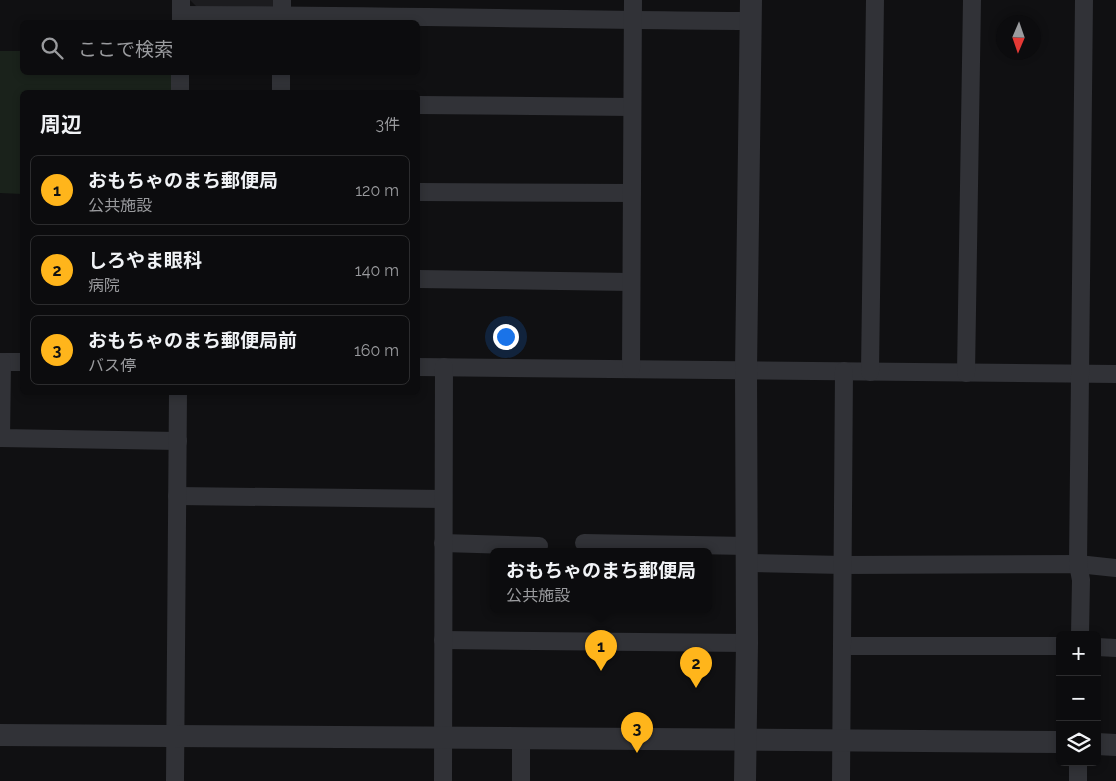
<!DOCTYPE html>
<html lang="ja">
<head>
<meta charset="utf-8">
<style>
  :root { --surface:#0c0c0e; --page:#1a1a1c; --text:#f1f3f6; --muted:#9a9b9e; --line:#2c2c2e; --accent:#ffb51b }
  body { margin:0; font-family:Raleway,"Noto Sans JP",sans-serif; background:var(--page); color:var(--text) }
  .controls { position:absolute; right:15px; bottom:15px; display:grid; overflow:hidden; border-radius:8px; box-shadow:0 2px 8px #0003 }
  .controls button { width:45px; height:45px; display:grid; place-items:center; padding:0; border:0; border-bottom:1px solid var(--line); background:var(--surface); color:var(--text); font:25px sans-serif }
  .compass { position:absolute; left:996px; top:15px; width:45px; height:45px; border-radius:50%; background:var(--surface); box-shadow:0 2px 8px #0003; rotate:182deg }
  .you { position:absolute; left:505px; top:336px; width:18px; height:18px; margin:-12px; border:4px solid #fff; border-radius:50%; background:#1a73e8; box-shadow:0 0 0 8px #1a73e833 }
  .badge { display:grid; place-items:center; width:32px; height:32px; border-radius:50%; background:var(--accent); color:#111; font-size:16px; font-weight:700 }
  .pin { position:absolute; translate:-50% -41px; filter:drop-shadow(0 1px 2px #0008) }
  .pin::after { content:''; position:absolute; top:26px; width:18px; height:15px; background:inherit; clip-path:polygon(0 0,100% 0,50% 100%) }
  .popup { position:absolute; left:490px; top:548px; width:222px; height:65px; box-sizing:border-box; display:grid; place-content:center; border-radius:8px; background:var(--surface); filter:drop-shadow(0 1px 4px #0005); font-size:16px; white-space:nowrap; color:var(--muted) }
  .popup b { font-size:19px; color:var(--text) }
  .popup::after { content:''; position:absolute; left:50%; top:100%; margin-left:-10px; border:10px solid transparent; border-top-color:var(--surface) }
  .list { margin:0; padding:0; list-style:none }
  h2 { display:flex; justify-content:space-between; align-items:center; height:65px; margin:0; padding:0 20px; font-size:21px }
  h2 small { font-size:16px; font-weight:400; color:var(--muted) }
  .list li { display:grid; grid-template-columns:32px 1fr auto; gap:15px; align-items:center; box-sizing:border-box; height:70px; margin:0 10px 10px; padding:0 10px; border:1px solid var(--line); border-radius:8px }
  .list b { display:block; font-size:19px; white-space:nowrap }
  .list p { margin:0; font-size:16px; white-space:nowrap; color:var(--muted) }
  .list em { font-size:16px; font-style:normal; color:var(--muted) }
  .icon { flex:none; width:28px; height:28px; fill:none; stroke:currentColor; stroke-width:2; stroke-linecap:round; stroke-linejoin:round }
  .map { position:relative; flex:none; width:1116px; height:781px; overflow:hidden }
  .search { position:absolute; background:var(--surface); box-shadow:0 2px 8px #0003; left:20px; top:20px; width:400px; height:55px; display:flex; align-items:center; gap:12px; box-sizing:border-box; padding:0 18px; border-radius:8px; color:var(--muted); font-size:19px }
  .panel { position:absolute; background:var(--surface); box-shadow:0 2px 8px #0003; left:20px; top:90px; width:400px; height:305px; border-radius:8px }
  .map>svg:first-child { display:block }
  .built { fill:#1c1c1f }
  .green { fill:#1a221b }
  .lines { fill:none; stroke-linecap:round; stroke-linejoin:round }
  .minor { stroke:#313237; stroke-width:18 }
  .tertiary { stroke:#313237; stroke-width:22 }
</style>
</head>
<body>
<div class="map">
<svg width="1116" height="781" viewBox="0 0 1116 781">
  <rect width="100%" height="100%" fill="#101012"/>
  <polygon class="built" points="190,0 277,0 277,2 271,9 197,7"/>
  <polygon class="green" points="0,51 22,51 22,72 176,73 176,92 22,92 22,194 0,193"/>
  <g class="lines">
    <g class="minor">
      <path d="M181,15c190,0 380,5 570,6"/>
      <polyline points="181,22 181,0"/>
      <polyline points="282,22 282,0"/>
      <polyline points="180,92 180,72"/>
      <polyline points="281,92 281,72"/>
      <polyline points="418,105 632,107"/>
      <polyline points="418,192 632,193"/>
      <polyline points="418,279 631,282"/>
      <polyline points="0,362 22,362"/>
      <polyline points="2,362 1,438 178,441"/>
      <polyline points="418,367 1116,374"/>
      <polyline points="631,369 633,0"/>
      <polyline points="870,372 875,0"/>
      <polyline points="966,373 972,0"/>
      <polyline points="177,496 443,499"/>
      <polyline points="443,543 539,546"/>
      <polyline points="584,543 747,546"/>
      <polyline points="747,563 843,565 1078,564 1116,568"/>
      <polyline points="1080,635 1081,580 1078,564 1084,0"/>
      <polyline points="443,640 747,643"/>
      <polyline points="842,646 1060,646"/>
      <polyline points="1097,647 1116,648"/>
      <polyline points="175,781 178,392"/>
      <polyline points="443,781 444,367"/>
      <polyline points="521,781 521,739"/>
      <polyline points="841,781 844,371"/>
      <polyline points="1078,781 1078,762"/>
    </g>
    <g class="tertiary">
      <path d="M0,735c353,4 707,2 1060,7"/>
      <polyline points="1097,744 1116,745"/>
      <polyline points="745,781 747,643 746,370 751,0"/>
    </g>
  </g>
</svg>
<div class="controls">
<button>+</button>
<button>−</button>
<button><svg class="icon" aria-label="layers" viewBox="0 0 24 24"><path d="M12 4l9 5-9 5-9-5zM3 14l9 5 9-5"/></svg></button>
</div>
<svg class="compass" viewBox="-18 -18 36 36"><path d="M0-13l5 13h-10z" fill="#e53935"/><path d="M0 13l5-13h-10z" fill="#9a9b9e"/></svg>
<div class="you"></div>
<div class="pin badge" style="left:601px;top:671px">1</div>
<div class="popup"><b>おもちゃのまち郵便局</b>公共施設</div>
<div class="pin badge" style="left:696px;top:688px">2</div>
<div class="pin badge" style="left:637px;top:753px">3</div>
<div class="search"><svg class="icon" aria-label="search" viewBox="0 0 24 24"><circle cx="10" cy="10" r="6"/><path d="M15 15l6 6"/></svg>ここで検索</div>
<section class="panel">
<h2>周辺<small>3件</small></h2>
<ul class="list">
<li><span class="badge">1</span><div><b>おもちゃのまち郵便局</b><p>公共施設</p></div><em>120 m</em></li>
<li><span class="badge">2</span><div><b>しろやま眼科</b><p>病院</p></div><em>140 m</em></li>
<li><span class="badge">3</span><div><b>おもちゃのまち郵便局前</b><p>バス停</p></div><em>160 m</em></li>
</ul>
</section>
</div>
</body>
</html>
